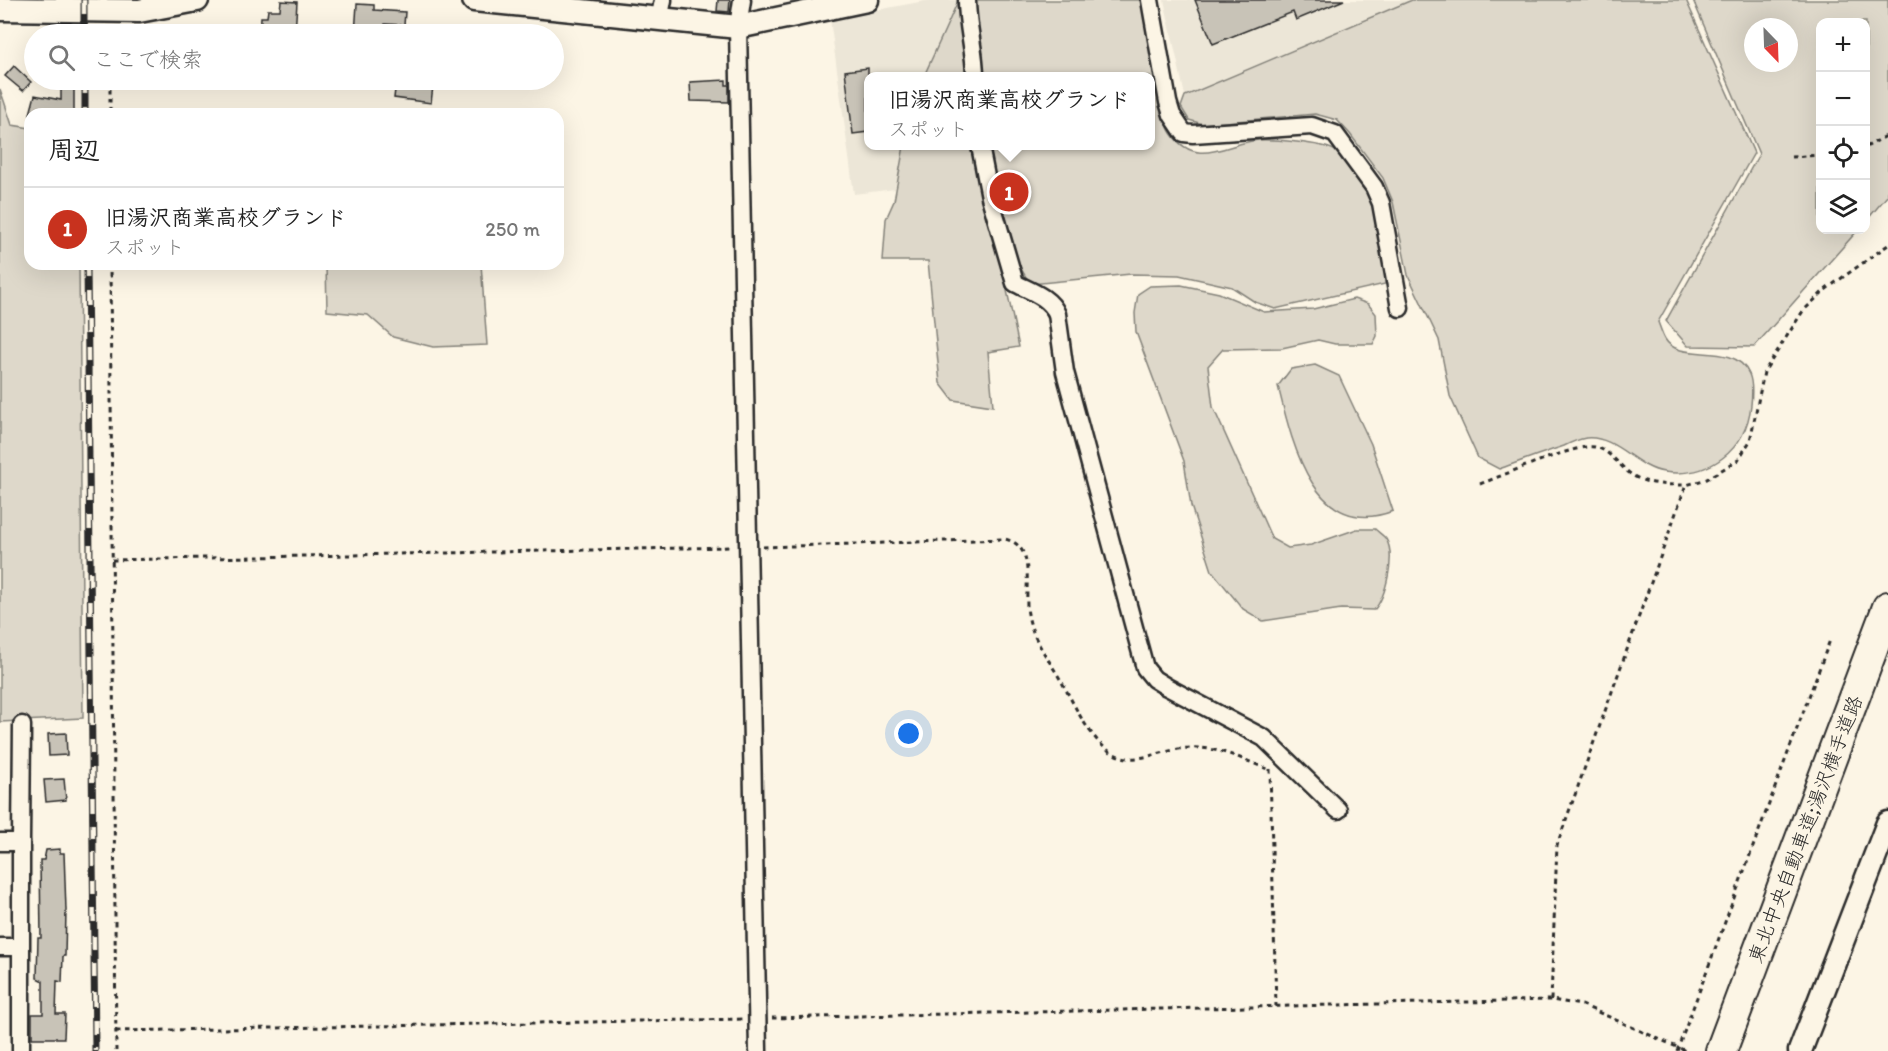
<!DOCTYPE html>
<html lang="ja">
<head>
<meta charset="utf-8">
<style>
  :root { --surface:#fff; --page:#f2f2f2; --text:#222; --muted:#767676; --line:#e0e0e0; --accent:#c8321e }
  body { margin:0; font-family:Itim,"Klee One",sans-serif; background:var(--page); color:var(--text) }
  .controls { position:absolute; right:18px; top:18px; display:grid; overflow:hidden; border-radius:12px; box-shadow:0 6px 24px #0002 }
  .controls button { width:54px; height:54px; display:grid; place-items:center; padding:0; border:0; border-bottom:2px solid var(--line); background:var(--surface); color:var(--text); font:30px sans-serif }
  .compass { position:absolute; left:1744px; top:18px; width:54px; height:54px; border-radius:50%; background:var(--surface); box-shadow:0 6px 24px #0002; rotate:157deg }
  .you { position:absolute; left:909px; top:734px; width:21px; height:21px; margin:-15px; border:4px solid #fff; border-radius:50%; background:#1a73e8; box-shadow:0 0 0 9px #1a73e833 }
  .badge { display:grid; place-items:center; width:39px; height:39px; border-radius:50%; background:var(--accent); color:#fff; font-size:20px; font-weight:700 }
  .pin { position:absolute; translate:-50% -50%; border:3px solid #fff; box-shadow:0 2px 6px #0006 }
  .popup { position:absolute; left:864px; top:72px; width:291px; height:78px; box-sizing:border-box; display:grid; place-content:center; border-radius:12px; background:var(--surface); filter:drop-shadow(0 2px 4px #0005); font-size:20px; white-space:nowrap; color:var(--muted) }
  .popup b { font-size:22px; color:var(--text) }
  .popup::after { content:''; position:absolute; left:50%; top:100%; margin-left:-12px; border:12px solid transparent; border-top-color:var(--surface) }
  .list { margin:0; padding:0; list-style:none }
  h2 { display:flex; justify-content:space-between; align-items:center; height:78px; margin:0; padding:0 24px; font-size:26px }
  h2 small { font-size:20px; font-weight:400; color:var(--muted) }
  .list li { display:grid; grid-template-columns:39px 1fr auto; gap:18px; align-items:center; box-sizing:border-box; height:84px; padding:0 24px; border-top:2px solid var(--line) }
  .list b { display:block; font-size:22px; white-space:nowrap }
  .list p { margin:0; font-size:20px; white-space:nowrap; color:var(--muted) }
  .list em { font-size:20px; font-style:normal; color:var(--muted) }
  .icon { flex:none; width:33px; height:33px; fill:none; stroke:currentColor; stroke-width:2; stroke-linecap:round; stroke-linejoin:round }
  .map { position:relative; flex:none; width:1888px; height:1051px; overflow:hidden }
  .search { position:absolute; background:var(--surface); box-shadow:0 6px 24px #0002; left:24px; top:24px; width:540px; height:66px; display:flex; align-items:center; gap:15px; box-sizing:border-box; padding:0 21px; border-radius:33px; color:var(--muted); font-size:22px }
  .panel { position:absolute; background:var(--surface); box-shadow:0 6px 24px #0002; left:24px; top:108px; width:540px; height:162px; border-radius:18px }
  .map>svg:first-child { display:block }
  .built { fill:#ece6d7 }
  .green { fill:#ded8ca; stroke:#84827a; stroke-width:1.5; fill-rule:evenodd }
  .building { fill:#c8c3b7; stroke:#2b2b2b; stroke-width:1.5 }
  .lines { fill:none; stroke-linecap:round; stroke-linejoin:round }
  .street-casing { stroke:#2b2b2b; stroke-width:21 }
  .secondary-casing { stroke:#2b2b2b; stroke-width:27 }
  .highway-casing { stroke:#2b2b2b; stroke-width:34 }
  .path { stroke:#2b2b2b; stroke-width:3; stroke-dasharray:4.5 4.5; stroke-linecap:butt }
  .street { stroke:#fcf5e5; stroke-width:16 }
  .secondary { stroke:#fcf5e5; stroke-width:22 }
  .highway { stroke:#fcf5e5; stroke-width:30 }
  .rail-casing { stroke:#2b2b2b; stroke-width:7 }
  .rail { stroke:#fcf5e5; stroke-width:4.5; stroke-dasharray:14; stroke-linecap:butt }
  .labels { text-anchor:middle; dominant-baseline:central; stroke-width:4.5; stroke-linejoin:round; paint-order:stroke }
  .street-label { font-size:20px; fill:#2b2b2b; stroke:#fcf5e5 }
</style>
</head>
<body>
<div class="map">
<svg width="1888" height="1051" viewBox="0 0 1888 1051">
  <rect width="100%" height="100%" fill="#fcf5e5"/>
  <filter id="ink" filterUnits="userSpaceOnUse"><feTurbulence type="fractalNoise" baseFrequency=".0167" numOctaves="2"/><feDisplacementMap in="SourceGraphic" scale="12" xChannelSelector="R" yChannelSelector="G"/><feConvolveMatrix kernelMatrix="1 2 1 2 8 2 1 2 1" color-interpolation-filters="sRGB"/></filter>
  <g filter="url(#ink)">
    <g class="built">
      <polygon points="930,0 958,0 924,76 868,76 868,146 904,146 895,189 854,194 830,19"/>
      <polygon points="1164,0 1412,0 1185,96"/>
    </g>
    <g class="green">
      <path d="M973,0h169c5,27 16,114 29,133 25,37 56,10 87,7 15,-1 63,3 76,10 23,13 42,50 48,75 5,18 2,41 3,59l-110,25 -20,-7 -23,-15 -53,-12 -48,-1 -100,10c-26,-32 -35,-98 -44,-138h163v-70h-167v-22l-9,-23z"/>
      <path d="M1412,0h274l68,153 -96,169c2,5 4,12 7,17 15,26 68,0 84,35 4,9 3,22 2,31 -5,46 -42,73 -87,67 -28,-4 -48,-37 -78,-34 -7,1 -16,5 -22,8 -22,7 -43,15 -65,23l-21,-11 -28,-62 -11,-56 -31,-65 -15,-73 -10,-24 -33,-44 -13,-14 -22,-6 -112,10 -14,-4 -8,-13 4,-11z"/>
      <path d="M1693,0h195v195l-22,26v-199h-46v208h38l-104,117 -66,-1 -22,-25 93,-167zM1753,27h36v36h-36z"/>
      <polygon points="958,1 967,76 924,76"/>
      <polygon points="0,89 12,125 30,128 30,264 79,264 83,718 0,722"/>
      <polygon points="904,146 973,146 998,248 1019,347 988,352 993,406 953,400 940,383 928,261 883,261 886,219 894,201"/>
      <polygon points="326,264 481,264 487,345 433,347 393,337 368,315 327,311"/>
      <path d="M1181,285l38,8 45,19 49,-3 41,-10 14,5 8,10 1,22 -4,8h-38l-17,-4 -36,8 -59,1 -15,17 5,41 59,132 16,9 23,-3 46,-16h18c3,3 9,7 11,10 10,16 0,58 -12,71l-33,-1 -78,12 -20,-12 -31,-38 -21,-65 -7,-45 -48,-129 -1,-19 3,-19 12,-8z"/>
      <path d="M1315,365l24,11 32,68 22,67c-79,30 -101,-68 -115,-125l13,-17z"/>
    </g>
    <g class="building">
      <polygon points="718,0 730,0 729,12 717,11"/>
      <polygon points="1195,0 1344,0 1296,20 1293,12 1213,44"/>
      <polygon points="281,1 297,2 295,34 260,34 261,17 267,17 268,10 280,10"/>
      <polygon points="357,4 374,5 374,10 405,12 404,25 385,24 384,34 355,34"/>
      <polygon points="14,66 31,82 23,91 5,76"/>
      <polygon points="868,68 868,132 853,134 845,71"/>
      <polygon points="61,80 74,80 74,114 30,114 35,95 61,100"/>
      <polygon points="726,80 726,85 729,85 729,102 691,101 690,82"/>
      <polygon points="396,81 433,86 431,103 394,98"/>
      <polygon points="66,733 67,755 49,756 48,734"/>
      <polygon points="64,779 66,800 46,802 44,780"/>
      <polygon points="60,849 60,853 64,853 66,910 65,956 63,956 62,982 57,981 56,1014 65,1014 64,1038 32,1038 32,1014 43,1014 43,981 37,978 38,938 41,938 40,860 44,860 46,850"/>
    </g>
    <g class="lines">
      <g class="street-casing">
        <g id="street">
          <polyline points="742,0 738,27 758,1051"/>
          <path d="M967,0c0,27 8,51 8,76"/>
          <polyline points="1150,0 1168,102 1172,115 1184,133 1193,134 1312,126 1335,134 1374,187 1381,203 1400,308"/>
          <polyline points="659,21 663,0"/>
          <path d="M980,146l10,51 25,86c15,8 35,14 42,31l8,58 80,296 9,11 13,8 97,51 74,72"/>
          <polyline points="0,842 21,842 21,1051"/>
          <polyline points="21,842 22,725"/>
          <polyline points="0,947 20,947"/>
        </g>
      </g>
      <g class="secondary-casing">
        <g id="secondary">
          <polyline points="474,0 738,27 867,0"/>
          <polyline points="0,9 139,11 197,0"/>
          <polyline points="1800,1051 1888,823"/>
        </g>
      </g>
      <g class="highway-casing">
        <polyline id="highway" points="1721,1051 1888,607"/>
      </g>
      <g class="path">
        <polyline points="110,80 110,114"/>
        <polyline points="1866,147 1888,135"/>
        <polyline points="1791,157 1820,155"/>
        <polyline points="110,264 116,1051"/>
        <path d="M1480,484c22,-8 97,-41 115,-37 15,3 25,20 37,28 15,10 37,10 54,10"/>
        <path d="M763,547l242,-8c33,7 18,50 23,75 4,25 20,44 32,65 10,17 18,36 30,52 36,51 63,14 110,17 23,1 49,14 70,22"/>
        <polyline points="112,560 732,547"/>
        <polyline points="1270,769 1276,1007"/>
        <polyline points="1551,1000 1557,845 1686,485 1707,479 1738,460 1750,441 1764,372 1803,311 1825,290 1888,245"/>
        <polyline points="772,1018 1551,1000 1582,1005 1686,1051"/>
        <polyline points="116,1031 744,1019"/>
        <polyline points="1677,1051 1830,640"/>
      </g>
      <use href="#street" class="street"/>
      <use href="#secondary" class="secondary"/>
      <use href="#highway" class="highway"/>
      <g class="rail-casing">
        <g id="rail">
          <polyline points="84,0 84,34"/>
          <polyline points="85,80 85,114"/>
          <polyline points="87,264 95,1051"/>
        </g>
      </g>
      <use href="#rail" class="rail"/>
    </g>
  </g>
  <g class="labels">
    <g class="street-label">
      <text transform="translate(1805 829) rotate(-69)">東北中央自動車道;湯沢横手道路</text>
    </g>
  </g>
</svg>
<div class="controls">
<button>+</button>
<button>−</button>
<button><svg class="icon" aria-label="locate" viewBox="0 0 24 24"><circle cx="12" cy="12" r="6"/><path d="M12 2v4M12 18v4M2 12h4M18 12h4"/></svg></button>
<button><svg class="icon" aria-label="layers" viewBox="0 0 24 24"><path d="M12 4l9 5-9 5-9-5zM3 14l9 5 9-5"/></svg></button>
</div>
<svg class="compass" viewBox="-18 -18 36 36"><path d="M0-13l5 13h-10z" fill="#e53935"/><path d="M0 13l5-13h-10z" fill="#767676"/></svg>
<div class="you"></div>
<div class="pin badge" style="left:1009px;top:192px">1</div>
<div class="popup"><b>旧湯沢商業高校グランド</b>スポット</div>
<div class="search"><svg class="icon" aria-label="search" viewBox="0 0 24 24"><circle cx="10" cy="10" r="6"/><path d="M15 15l6 6"/></svg>ここで検索</div>
<section class="panel">
<h2>周辺<small></small></h2>
<ul class="list">
<li><span class="badge">1</span><div><b>旧湯沢商業高校グランド</b><p>スポット</p></div><em>250 m</em></li>
</ul>
</section>
</div>
</body>
</html>
